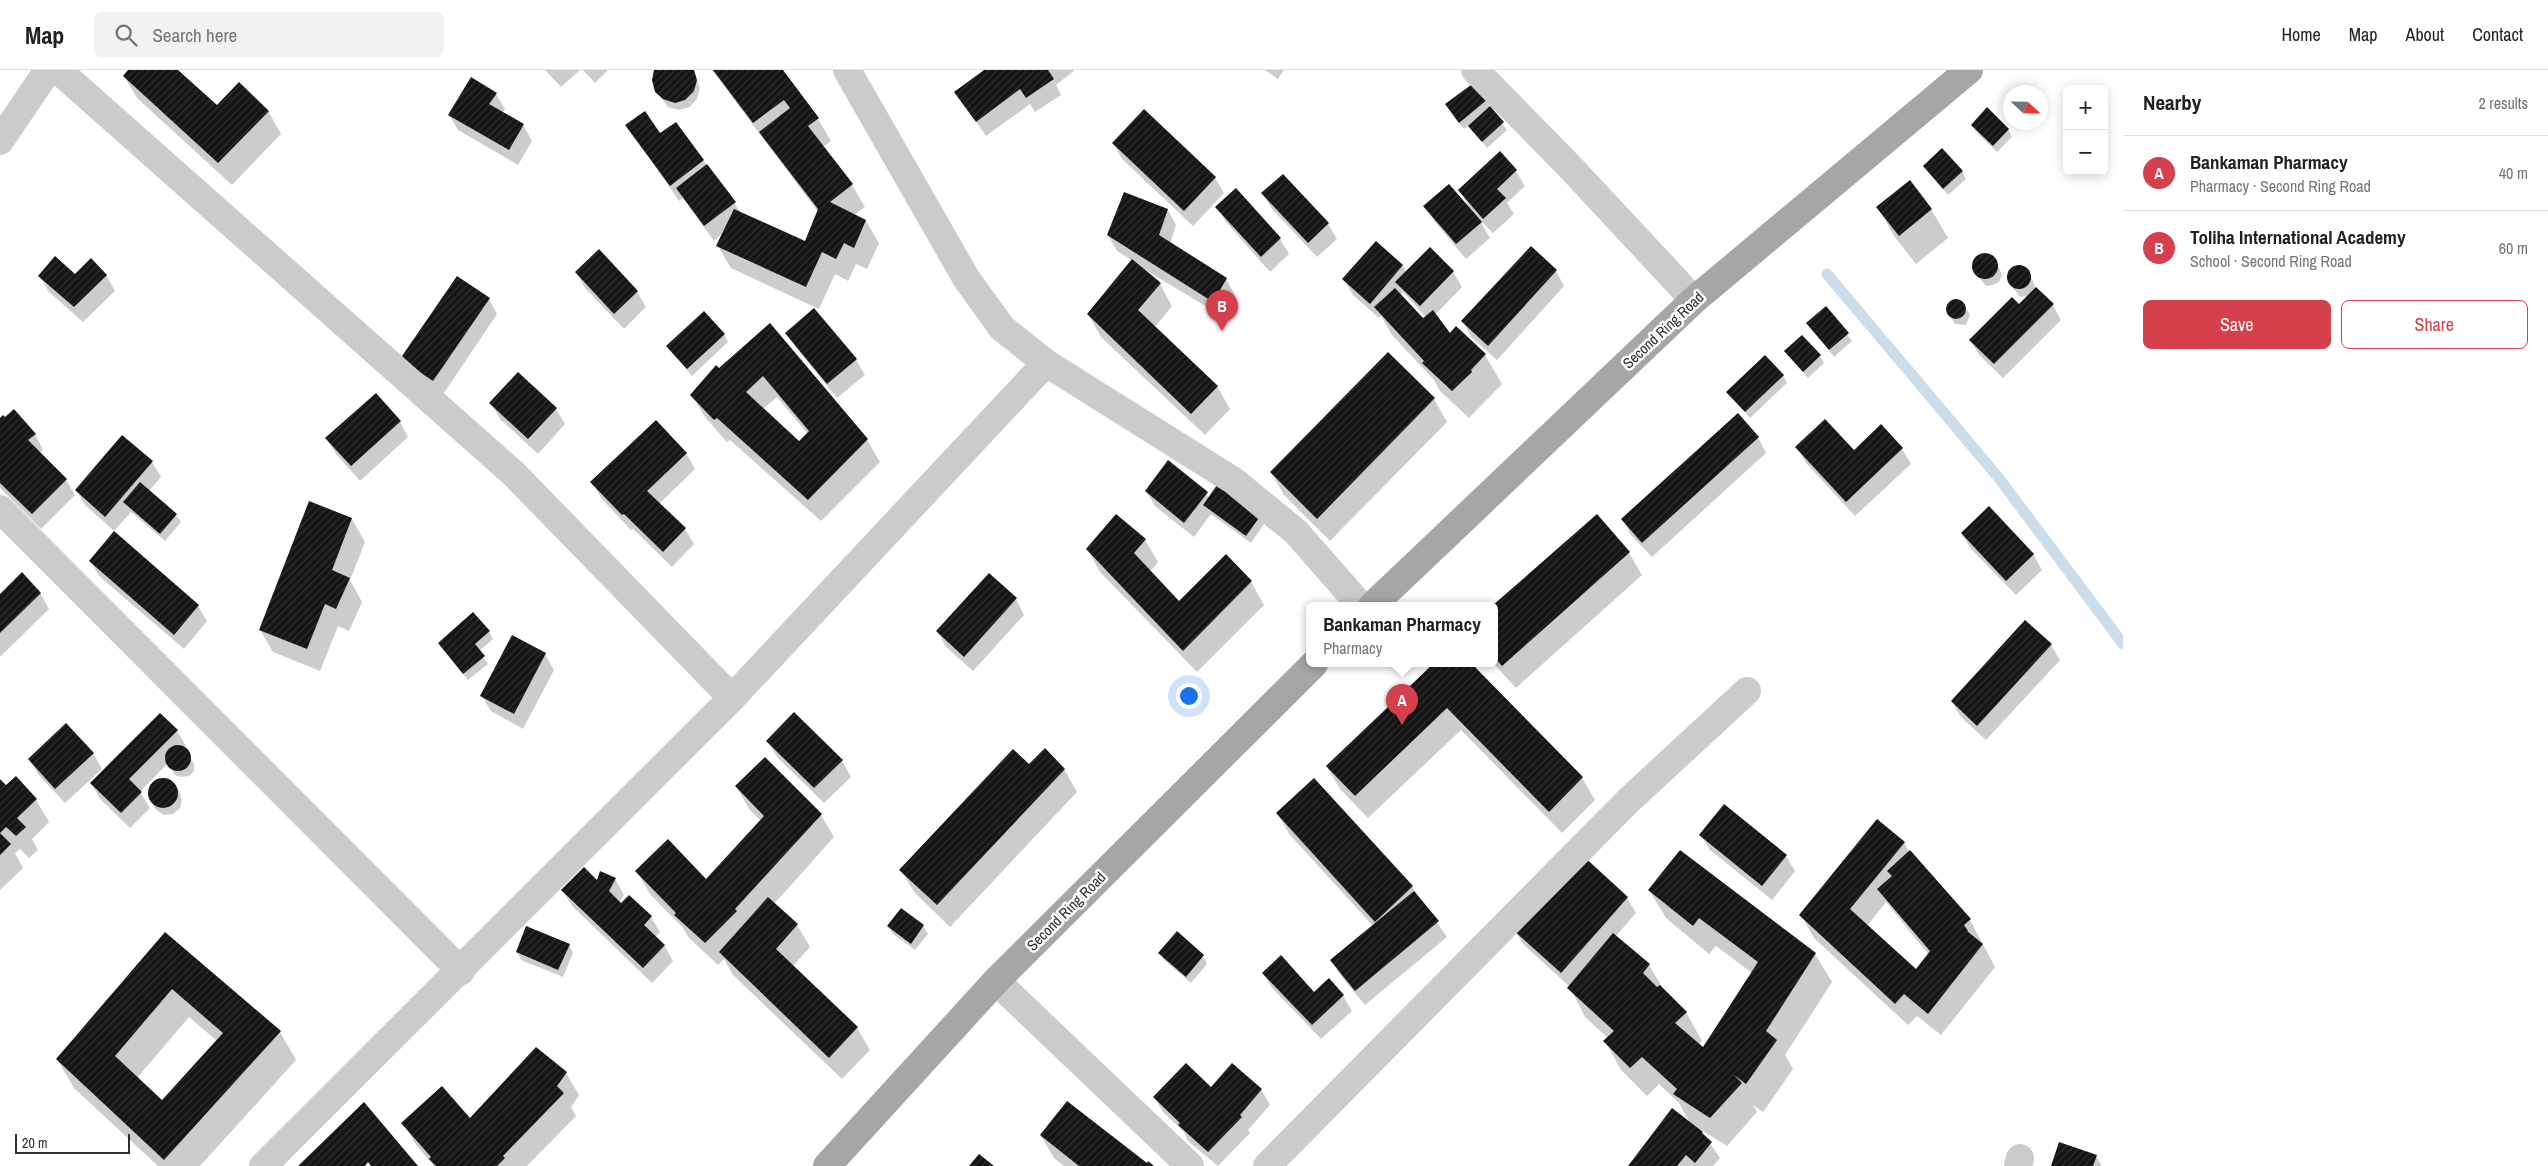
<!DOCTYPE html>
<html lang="en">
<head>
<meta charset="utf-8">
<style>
  :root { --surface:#fff; --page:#f2f2f2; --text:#202124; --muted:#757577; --line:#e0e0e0; --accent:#d4414d }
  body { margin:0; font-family:"Archivo Narrow",sans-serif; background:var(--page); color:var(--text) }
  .controls { position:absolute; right:15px; top:15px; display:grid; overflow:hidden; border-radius:8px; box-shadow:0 2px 12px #0003 }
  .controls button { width:45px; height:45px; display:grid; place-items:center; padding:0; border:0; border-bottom:1px solid var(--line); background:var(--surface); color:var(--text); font:25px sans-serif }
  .compass { position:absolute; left:2003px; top:15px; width:45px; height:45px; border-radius:50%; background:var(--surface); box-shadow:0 2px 12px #0003; rotate:112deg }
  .scale { position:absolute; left:15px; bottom:12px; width:115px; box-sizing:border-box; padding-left:5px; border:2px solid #2e2e2e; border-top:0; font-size:14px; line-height:18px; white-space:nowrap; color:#2e2e2e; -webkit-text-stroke:4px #fff; paint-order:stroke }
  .you { position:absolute; left:1188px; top:625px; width:18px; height:18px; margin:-12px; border:4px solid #fff; border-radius:50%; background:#1a73e8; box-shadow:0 0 0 8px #1a73e833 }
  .badge { display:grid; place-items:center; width:32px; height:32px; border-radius:50%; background:var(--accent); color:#fff; font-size:16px; font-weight:700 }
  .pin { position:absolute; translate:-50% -41px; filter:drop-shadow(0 1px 2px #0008) }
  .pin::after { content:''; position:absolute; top:26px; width:18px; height:15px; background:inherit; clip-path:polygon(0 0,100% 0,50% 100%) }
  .popup { position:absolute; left:1306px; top:532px; width:192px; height:65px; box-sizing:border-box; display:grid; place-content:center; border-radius:8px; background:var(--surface); filter:drop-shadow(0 1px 4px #0005); font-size:16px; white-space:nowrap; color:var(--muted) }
  .popup b { font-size:19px; color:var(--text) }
  .popup::after { content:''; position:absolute; left:50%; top:100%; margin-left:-10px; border:10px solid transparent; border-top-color:var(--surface) }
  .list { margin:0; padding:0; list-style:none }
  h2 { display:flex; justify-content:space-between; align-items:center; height:65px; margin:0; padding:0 20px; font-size:21px }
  h2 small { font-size:16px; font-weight:400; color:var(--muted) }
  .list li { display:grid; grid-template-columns:32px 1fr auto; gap:15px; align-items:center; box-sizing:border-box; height:75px; padding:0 20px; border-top:1px solid var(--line) }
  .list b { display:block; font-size:19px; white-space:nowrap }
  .list p { margin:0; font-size:16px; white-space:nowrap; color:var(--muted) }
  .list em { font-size:16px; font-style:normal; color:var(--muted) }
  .actions { display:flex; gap:10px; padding:15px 20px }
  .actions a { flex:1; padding:11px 0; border:1px solid var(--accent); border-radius:8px; text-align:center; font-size:18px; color:var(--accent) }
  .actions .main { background:var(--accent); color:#fff }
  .icon { flex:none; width:28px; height:28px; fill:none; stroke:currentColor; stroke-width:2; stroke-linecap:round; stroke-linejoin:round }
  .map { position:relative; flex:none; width:2123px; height:1096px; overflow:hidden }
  header { display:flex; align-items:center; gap:30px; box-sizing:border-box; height:70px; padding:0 25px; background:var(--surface); border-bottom:1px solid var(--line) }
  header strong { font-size:24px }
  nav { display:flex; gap:28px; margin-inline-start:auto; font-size:18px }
  .search { width:350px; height:45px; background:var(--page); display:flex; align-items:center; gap:12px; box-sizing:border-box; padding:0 18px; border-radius:8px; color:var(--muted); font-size:19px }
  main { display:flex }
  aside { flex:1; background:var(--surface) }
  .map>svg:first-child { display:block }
  .shadow { fill:#0003; fill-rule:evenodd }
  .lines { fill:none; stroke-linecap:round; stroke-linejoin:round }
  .stream { stroke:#cbdde8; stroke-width:11 }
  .building { fill:url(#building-hatch); fill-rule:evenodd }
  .minor { stroke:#cbcbcb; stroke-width:28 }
  .major { stroke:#a6a6a6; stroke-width:28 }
  .labels { text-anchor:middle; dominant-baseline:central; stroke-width:5; stroke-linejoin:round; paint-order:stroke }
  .street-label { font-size:15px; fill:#2e2e2e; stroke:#fff }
</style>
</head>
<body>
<header>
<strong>Map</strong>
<div class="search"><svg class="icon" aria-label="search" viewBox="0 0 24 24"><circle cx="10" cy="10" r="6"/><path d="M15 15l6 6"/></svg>Search here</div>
<nav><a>Home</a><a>Map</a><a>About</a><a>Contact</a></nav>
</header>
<main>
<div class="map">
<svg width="2123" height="1096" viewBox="0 0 2123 1096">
  <defs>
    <pattern id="building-hatch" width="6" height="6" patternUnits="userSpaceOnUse" patternTransform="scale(1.25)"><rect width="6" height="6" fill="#151515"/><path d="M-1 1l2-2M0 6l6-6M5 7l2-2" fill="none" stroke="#2f2f2f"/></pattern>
  </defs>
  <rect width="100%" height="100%" fill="#fff"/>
  <g class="shadow">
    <polygon points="129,0 177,0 217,37 268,41 281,64 232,115 137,28 124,6"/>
    <polygon points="545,0 580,0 561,17"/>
    <polygon points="583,0 608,0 595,13"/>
    <polygon points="656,0 693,0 700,18 697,29 690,37 679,40 668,37 656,21"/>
    <polygon points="712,0 781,0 818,49 831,71 823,77 852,115 865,137 854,145 866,151 879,173 867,199 856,194 848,211 835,204 819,239 731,198 718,176 723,163 714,171 683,128 679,131 627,55 660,64 703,90 741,143 805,172 818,142"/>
    <polygon points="986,0 1073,0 1074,1 1056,15 1061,25 1035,42 1030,34 986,66 956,22"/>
    <polygon points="1265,0 1284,0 1278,9"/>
    <polygon points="496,24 505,39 502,43 523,55 532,71 518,95 458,60 449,45"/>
    <polygon points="1487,30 1490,38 1507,60 1487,78 1469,55 1464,59 1451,42"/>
    <polygon points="1972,56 2008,59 2012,67 1997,82 1977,63"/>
    <polygon points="1114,74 1215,108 1224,123 1193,156 1122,89"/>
    <polygon points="1500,83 1516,101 1525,116 1507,133 1514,144 1493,163 1479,149 1490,168 1466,189 1434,151 1425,136 1470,139 1460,120"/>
    <polygon points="1924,96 1962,101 1966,109 1948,125"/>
    <polygon points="1236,120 1280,169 1289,184 1270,202 1226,152 1217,137"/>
    <polygon points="1263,124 1328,154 1337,169 1317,187 1272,139"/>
    <polygon points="1878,137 1931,139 1948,168 1916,194 1894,166"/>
    <polygon points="1168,140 1176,155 1170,174 1226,209 1235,225 1222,246 1139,196 1160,214 1172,236 1155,257 1217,316 1230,339 1205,365 1101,267 1088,244 1133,191 1117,181 1108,165"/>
    <path d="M1376,173l27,23 3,6h47l9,15 -27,28 15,20 6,-7 29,27 17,29 -33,34 -29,-27 -6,-11 -42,-45 -11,-19 -2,2 -26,-23 -9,-15zM1403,222l23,25 -3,3 -23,-25z"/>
    <polygon points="599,181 637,222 646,237 624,259 585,218 576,202"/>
    <polygon points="1982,185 1989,185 1999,198 2002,205 1999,212 1993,215 1986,216 1975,203 1973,195 1975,188"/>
    <polygon points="2015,196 2022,196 2028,201 2035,216 2033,222 2053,235 2061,250 2003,308 1979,285 1971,270 2029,226 2020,227 2010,214 2007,207 2010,200"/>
    <polygon points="1556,201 1564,216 1497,290 1471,267 1463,251"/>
    <polygon points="106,205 115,221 83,252 49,222 40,206"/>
    <polygon points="489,229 497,244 442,326 411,304"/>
    <polygon points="1957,229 1962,232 1970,245 1966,255 1955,254 1950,246 1947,235"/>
    <polygon points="1826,238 1852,271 1834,287 1808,253"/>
    <path d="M770,254l97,116 13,22 -59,59 -91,-81 -3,2 -22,-25 -13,-22zM777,327l31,37 -9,8 -36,-33z"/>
    <polygon points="787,263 856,290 865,305 837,328 796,278"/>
    <polygon points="724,264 728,272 692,306 667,277"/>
    <polygon points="1786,281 1820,286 1824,293 1808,308"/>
    <polygon points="518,304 556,339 565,354 538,384 500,349 491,333"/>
    <polygon points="1783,305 1787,313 1750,348 1728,323"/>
    <polygon points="1434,329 1447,352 1330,471 1284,425 1271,402"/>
    <polygon points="0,350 35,364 43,380 39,383 66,410 75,425 41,459 0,418"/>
    <polygon points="400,352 408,367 360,411 336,384 327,369"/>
    <polygon points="1758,367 1766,383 1652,487 1631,465 1623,450"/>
    <polygon points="1797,378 1854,382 1902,379 1911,394 1855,446 1806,393"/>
    <polygon points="686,383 695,399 659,434 685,459 694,474 672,497 633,459 631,460 601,428 592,412 613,390"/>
    <polygon points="152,392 161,407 149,421 176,445 181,452 165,471 131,442 114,461 85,435 76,420"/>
    <polygon points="1169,392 1210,428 1260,446 1264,454 1251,473 1211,444 1194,467 1155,436 1146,421"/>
    <polygon points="310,433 352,449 365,472 350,510 362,532 349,561 338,556 320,601 273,582 260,560"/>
    <polygon points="1596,445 1629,483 1642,505 1516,618 1494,594 1494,536"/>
    <polygon points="114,463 198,536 207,551 184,579 99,506 91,491"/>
    <polygon points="1962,464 2033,484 2042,500 2016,525 1971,479"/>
    <polygon points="1145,470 1158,492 1150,502 1179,532 1226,486 1251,512 1264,535 1197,602 1100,502 1087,479"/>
    <polygon points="40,523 49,539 0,587 0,526"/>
    <polygon points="1016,529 1024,545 973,601 946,577 938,562"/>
    <polygon points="489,562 493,569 479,581 488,594 468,610 440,574"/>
    <polygon points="2051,575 2060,590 1986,670 1961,647 1952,632"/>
    <polygon points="545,584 554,600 523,659 491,641 482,626"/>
    <polygon points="1435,594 1471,594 1582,708 1595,730 1562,763 1461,660 1368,748 1340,719 1327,697"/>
    <polygon points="794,644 842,691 851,707 824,733 777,687 768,671"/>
    <polygon points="177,661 186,676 184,678 194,694 194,701 189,706 181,707 175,705 168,693 140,722 150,738 130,758 100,729 91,713"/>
    <polygon points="93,683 102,699 65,733 38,704 29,689"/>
    <polygon points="765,689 821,745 834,767 774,834 797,855 810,877 793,896 857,958 870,980 842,1009 733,905 724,889 718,895 689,868 683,858 650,824 637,802 706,811 761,751 749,739 737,717"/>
    <polygon points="1064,699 1077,722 950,857 914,822 901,800"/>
    <polygon points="16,708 36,730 49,752 32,769 38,780 29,788 20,779 15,783 23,798 0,820 0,711 6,717"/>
    <polygon points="157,709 167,709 174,713 179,721 182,730 180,738 173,744 164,745 156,740 148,724 150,715"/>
    <polygon points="1314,710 1412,817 1447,867 1365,935 1341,906 1332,890 1374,857 1290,765 1277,743"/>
    <polygon points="1701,765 1786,786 1795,801 1772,830 1710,780"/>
    <path d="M1904,772l5,10 61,68 25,47 -54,68 -24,-19 -9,9 -94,-87 -13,-23zM1886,832l43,53 -13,16 -49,-45z"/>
    <polygon points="615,809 624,825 619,833 621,835 629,827 651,847 660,862 655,867 664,875 673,891 652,913 572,836 563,821"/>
    <polygon points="1649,820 1815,884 1832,912 1785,985 1793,999 1763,1042 1753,1035 1757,1042 1727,1076 1700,1059 1720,1088 1713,1096 1629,1096 1691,1055 1679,1033 1659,1014 1647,1026 1621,1000 1605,971 1608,968 1585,947 1570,917 1523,874 1514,859 1627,828 1636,843 1615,867 1649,895 1665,922 1686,942 1702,971 1698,975 1703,979 1752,903 1716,876 1709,884 1666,848"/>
    <polygon points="901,839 923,856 928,864 915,880 893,864 888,856"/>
    <polygon points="1177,863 1203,886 1207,894 1191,913 1164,890 1160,883"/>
    <path d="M165,864l115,98 16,28 -96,106h-42l-84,-78 -17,-29zM189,947l28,24 -55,60 -25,-23z"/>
    <polygon points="569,875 573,883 563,907 521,890 517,882"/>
    <polygon points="1263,903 1314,924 1329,910 1343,926 1352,941 1321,969 1272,918"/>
    <polygon points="536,979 566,1003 579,1025 571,1037 576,1046 527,1096 434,1096 416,1075 403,1053 469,1049"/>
    <polygon points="1211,1019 1261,1019 1270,1035 1248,1060 1250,1063 1218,1096 1188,1071 1184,1062 1163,1042 1154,1027"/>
    <polygon points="1041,1066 1147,1095 1152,1096 1064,1096 1054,1088"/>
    <polygon points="2096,1086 2102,1096 2053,1096"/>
  </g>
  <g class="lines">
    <polyline class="stream" points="1827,204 1998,407 2123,574"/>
  </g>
  <g class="building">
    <polygon points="128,0 178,0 217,35 239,12 269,41 218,93 123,6"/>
    <polygon points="654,0 694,0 697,10 694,21 685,30 675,33 663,29 655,22 652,10"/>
    <polygon points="713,0 783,0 819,48 808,56 853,114 830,132 866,150 854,178 844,173 836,189 822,182 806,217 716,176 734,139 805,171 818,139 759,62 790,38 784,30 753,53"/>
    <polygon points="984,0 1048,0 1054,9 1026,28 1020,19 976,52 954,22"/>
    <polygon points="471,7 497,23 489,34 524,54 509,80 448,45"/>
    <polygon points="1475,12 1488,29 1459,53 1445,34"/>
    <polygon points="1490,36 1504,52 1482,72 1468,56"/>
    <polygon points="1987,37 2009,59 1993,76 1971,55"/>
    <polygon points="1144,39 1216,107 1184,141 1112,73"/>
    <polygon points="645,41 660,63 676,52 704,90 670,116 625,55"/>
    <polygon points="1942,78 1963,101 1943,119 1923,96"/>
    <polygon points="1500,81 1517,100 1497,119 1506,128 1483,149 1458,120"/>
    <polygon points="707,94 736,132 704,156 676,118"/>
    <polygon points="1283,104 1329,153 1308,173 1261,123"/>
    <polygon points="1910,110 1932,139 1899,166 1876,137"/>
    <polygon points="1449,114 1482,152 1456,174 1423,136"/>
    <polygon points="1236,118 1281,168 1261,187 1215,137"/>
    <polygon points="1124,122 1168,139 1159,165 1227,208 1213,232 1107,165"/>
    <polygon points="1376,171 1403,195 1370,234 1342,209"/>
    <polygon points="1531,176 1557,200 1488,276 1461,251"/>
    <polygon points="1430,177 1454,201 1420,236 1395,212"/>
    <polygon points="599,179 638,221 614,244 575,202"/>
    <circle cx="1985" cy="196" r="13"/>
    <polygon points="55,186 75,204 91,188 107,205 74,237 38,206"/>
    <polygon points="1132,189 1161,213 1138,240 1218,316 1191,344 1087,244"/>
    <circle cx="2019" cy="207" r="12"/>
    <polygon points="457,206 490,228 433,311 400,289"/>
    <polygon points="2036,217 2054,234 1994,294 1969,270 2012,227 2019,234"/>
    <polygon points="1395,218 1423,248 1433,240 1450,263 1456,256 1486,284 1471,300 1472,302 1452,321 1422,293 1424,291 1374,237"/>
    <circle cx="1956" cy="239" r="10"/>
    <polygon points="1826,236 1849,263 1829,280 1806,253"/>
    <polygon points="814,238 857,289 827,314 785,263"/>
    <polygon points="704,241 725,264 687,299 666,276"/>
    <path d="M770,253l98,116 -60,61 -91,-82 -3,2 -24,-25 26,-30 3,3zM763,306l46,55 -10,10 -53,-49z"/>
    <polygon points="1802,265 1821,285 1803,302 1784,281"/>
    <polygon points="1388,282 1435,328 1317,449 1270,402"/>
    <polygon points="1765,285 1784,305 1745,342 1726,322"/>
    <polygon points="518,302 557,338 528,369 489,333"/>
    <polygon points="376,323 401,351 351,396 325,368"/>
    <polygon points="14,339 36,364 28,370 67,409 32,444 0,413 0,348 3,345 5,347"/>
    <polygon points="1738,343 1759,367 1642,473 1621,449"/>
    <polygon points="1825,349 1854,380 1881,354 1903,378 1846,432 1795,377"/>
    <polygon points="656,350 687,383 647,421 686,458 663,482 624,444 622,445 590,412"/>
    <polygon points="122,365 153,391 105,447 75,420"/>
    <polygon points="1168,390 1208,422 1184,453 1145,421"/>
    <polygon points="140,412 177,444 160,464 123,432"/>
    <polygon points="1217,415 1261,445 1246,466 1203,435"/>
    <polygon points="309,431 352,448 332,500 350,508 336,539 325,534 307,579 259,560"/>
    <polygon points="1989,436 2034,484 2006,511 1961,463"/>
    <polygon points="1116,444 1146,469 1134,483 1179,531 1226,484 1252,511 1183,581 1086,479"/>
    <polygon points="1597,444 1630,482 1502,596 1494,587 1494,536 1492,536"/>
    <polygon points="114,461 199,535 174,565 89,491"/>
    <polygon points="22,502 41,523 0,563 0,524"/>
    <polygon points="989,503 1017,528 964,587 936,561"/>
    <polygon points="473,542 490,561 475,574 485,586 463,604 438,573"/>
    <polygon points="2025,550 2052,574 1977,656 1951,631"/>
    <polygon points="512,565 546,583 514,644 480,626"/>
    <polygon points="1433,594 1472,594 1583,707 1549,742 1447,638 1355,726 1326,696"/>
    <polygon points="794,642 843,690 814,718 766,671"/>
    <polygon points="160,643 178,660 129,709 142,722 121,743 90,713"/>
    <polygon points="66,653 94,683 55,719 28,689"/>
    <circle cx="178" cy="688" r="13"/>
    <polygon points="1045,678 1065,699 937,835 899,800 1013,679 1029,694"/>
    <polygon points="765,687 822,744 735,839 737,841 705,873 674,845 676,843 635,801 668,769 706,809 764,746 735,716"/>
    <polygon points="16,706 37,729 17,748 26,757 16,766 6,757 0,763 0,709 6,715"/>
    <circle cx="163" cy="723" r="15"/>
    <polygon points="1314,708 1413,816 1375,852 1276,743"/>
    <polygon points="1724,734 1787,785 1762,816 1699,765"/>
    <polygon points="1877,749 1905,772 1850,839 1916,899 1930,881 1877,819 1892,806 1887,801 1910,780 1971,849 1964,855 1968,861 1967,861 1983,874 1928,944 1904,924 1895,934 1799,845"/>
    <polygon points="0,763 11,774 0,785"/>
    <polygon points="1680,780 1816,883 1766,961 1777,970 1746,1014 1734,1005 1742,1013 1710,1048 1673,1024 1677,1019 1642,987 1630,998 1603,971 1614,961 1567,918 1613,863 1650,894 1643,903 1657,917 1660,915 1687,942 1675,953 1703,977 1758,892 1699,848 1693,856 1648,820"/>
    <polygon points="1581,784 1628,827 1561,903 1512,859"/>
    <polygon points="584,797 597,810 600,801 616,808 609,821 621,833 629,825 652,846 644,855 665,875 643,898 561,820"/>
    <polygon points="1414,821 1439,851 1355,921 1330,890"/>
    <polygon points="768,827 798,854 776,879 858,957 829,988 719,882"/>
    <polygon points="901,838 924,855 911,874 887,856"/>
    <polygon points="526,856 570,874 558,900 516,882"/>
    <polygon points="1177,861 1204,885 1186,907 1158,883"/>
    <path d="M165,862l116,99 -117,129 -108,-101zM172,919l51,44 -61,67 -47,-44z"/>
    <polygon points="1281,885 1314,922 1329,908 1344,925 1312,955 1262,903"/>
    <polygon points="536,977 567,1002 557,1016 564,1023 503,1086 505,1088 497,1096 436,1096 429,1089 431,1087 401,1053 442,1016 470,1048"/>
    <polygon points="1186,993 1211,1017 1232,993 1262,1019 1240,1045 1242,1047 1208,1082 1178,1055 1180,1053 1153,1027"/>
    <polygon points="1067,1031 1147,1093 1148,1091 1154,1096 1079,1096 1040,1065"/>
    <polygon points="364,1032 418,1096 371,1096 368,1092 365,1096 298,1096"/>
    <polygon points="1672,1038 1703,1062 1702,1063 1712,1072 1695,1093 1686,1085 1677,1096 1628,1096"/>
    <polygon points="2059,1072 2097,1085 2093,1096 2051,1096"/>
    <polygon points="979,1084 994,1096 969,1096"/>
  </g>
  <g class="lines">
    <g class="minor">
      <polyline points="58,0 514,404 732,628"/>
      <polyline points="847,0 966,208 1002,258 1046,293 1234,411 1296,462 1361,536"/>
      <polyline points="1475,0 1572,99 1694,230"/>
      <polyline points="0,71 48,0"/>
      <polyline points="0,439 461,901"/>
      <polyline points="996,911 1190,1096"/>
      <polyline points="263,1096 732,628 1046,293"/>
      <polyline points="1267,1096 1628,731 1747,621"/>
      <polyline points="2018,1096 2020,1088"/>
    </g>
    <g class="major">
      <polyline points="1372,536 1694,230 1969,0"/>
      <polyline points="827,1096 996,911 1314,594"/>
    </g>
  </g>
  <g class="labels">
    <g class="street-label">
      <text transform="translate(1663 260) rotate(-43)">Second Ring Road</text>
      <text transform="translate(1066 841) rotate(-45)">Second Ring Road</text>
    </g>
  </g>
</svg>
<div class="controls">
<button>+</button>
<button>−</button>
</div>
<svg class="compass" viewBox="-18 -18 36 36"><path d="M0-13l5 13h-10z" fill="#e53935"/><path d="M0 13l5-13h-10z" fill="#757577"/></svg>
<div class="scale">20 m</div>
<div class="you"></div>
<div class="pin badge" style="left:1402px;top:655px">A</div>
<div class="popup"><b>Bankaman Pharmacy</b>Pharmacy</div>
<div class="pin badge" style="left:1222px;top:261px">B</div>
</div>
<aside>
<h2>Nearby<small>2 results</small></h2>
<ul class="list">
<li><span class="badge">A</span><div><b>Bankaman Pharmacy</b><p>Pharmacy · Second Ring Road</p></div><em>40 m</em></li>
<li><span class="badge">B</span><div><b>Toliha International Academy</b><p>School · Second Ring Road</p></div><em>60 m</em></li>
</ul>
<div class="actions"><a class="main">Save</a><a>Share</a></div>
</aside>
</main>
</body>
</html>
